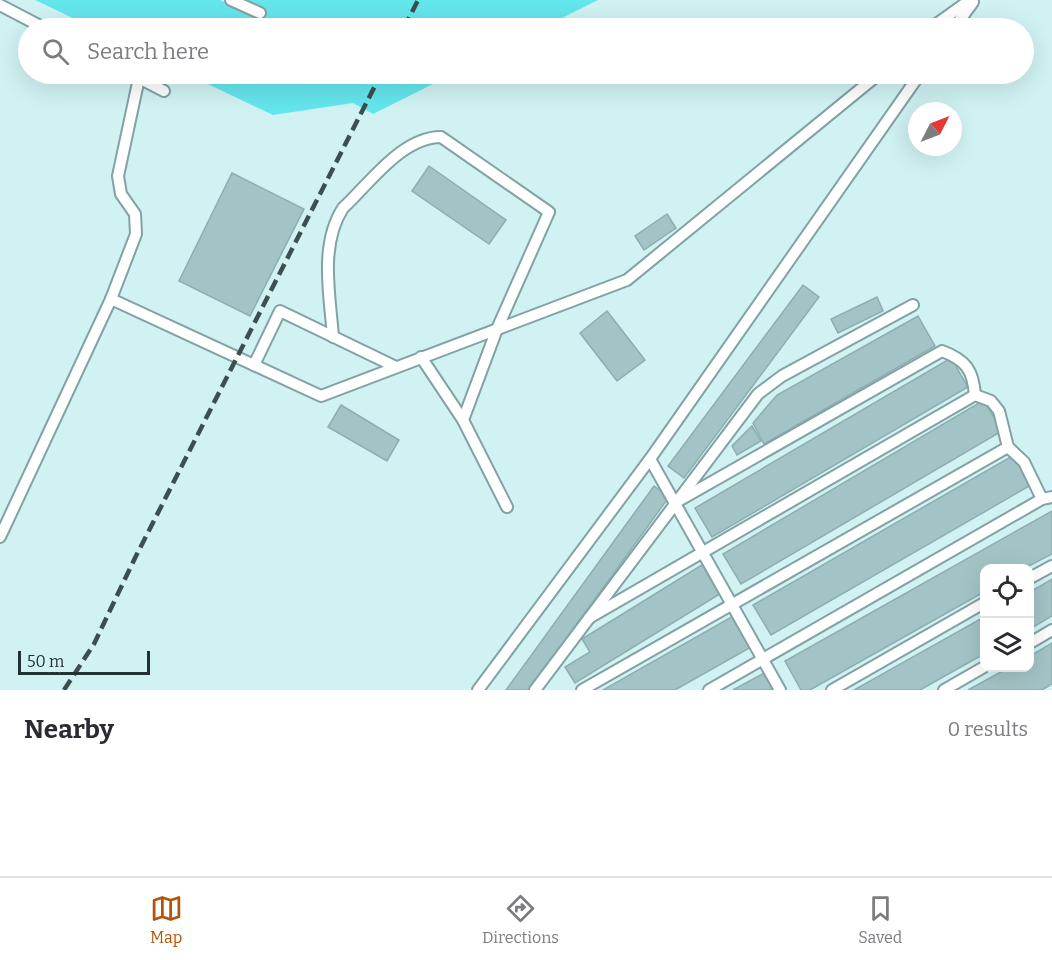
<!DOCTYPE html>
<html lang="en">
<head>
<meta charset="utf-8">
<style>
  :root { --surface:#fff; --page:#f7f7f7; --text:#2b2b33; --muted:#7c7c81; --line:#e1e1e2; --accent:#b45309 }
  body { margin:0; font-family:Bitter,serif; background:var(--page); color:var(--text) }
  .controls { position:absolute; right:18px; bottom:18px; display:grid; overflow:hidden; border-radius:12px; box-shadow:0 6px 24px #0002 }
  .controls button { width:54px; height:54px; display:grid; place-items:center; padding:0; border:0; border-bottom:2px solid var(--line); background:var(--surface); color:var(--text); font:30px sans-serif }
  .compass { position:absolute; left:908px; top:102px; width:54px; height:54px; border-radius:50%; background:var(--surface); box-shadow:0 6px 24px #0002; rotate:48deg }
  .scale { position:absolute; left:18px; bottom:15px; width:132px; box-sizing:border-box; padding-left:6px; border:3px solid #243132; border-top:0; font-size:16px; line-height:21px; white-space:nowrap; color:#243132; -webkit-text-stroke:4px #d0f2f3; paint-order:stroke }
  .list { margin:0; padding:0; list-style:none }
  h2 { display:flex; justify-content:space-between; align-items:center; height:78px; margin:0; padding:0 24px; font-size:26px }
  h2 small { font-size:20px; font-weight:400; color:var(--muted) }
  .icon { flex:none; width:33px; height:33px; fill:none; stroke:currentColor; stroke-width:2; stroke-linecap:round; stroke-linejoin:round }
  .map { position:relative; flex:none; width:1052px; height:690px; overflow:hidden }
  .search { position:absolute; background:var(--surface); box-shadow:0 6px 24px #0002; left:18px; right:18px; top:18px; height:66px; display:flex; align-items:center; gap:15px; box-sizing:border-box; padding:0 21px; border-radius:33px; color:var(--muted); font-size:22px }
  .sheet { height:186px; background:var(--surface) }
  nav { display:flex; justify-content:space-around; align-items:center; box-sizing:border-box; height:84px; border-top:2px solid var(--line); background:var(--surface); font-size:16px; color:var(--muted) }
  nav a { display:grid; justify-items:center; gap:3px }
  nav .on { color:var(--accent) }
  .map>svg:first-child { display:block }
  .green { fill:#64e6ed }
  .building { fill:#a3c4c6; stroke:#8daeaf; stroke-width:1.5 }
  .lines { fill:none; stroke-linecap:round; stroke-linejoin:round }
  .service-casing { stroke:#82a2a3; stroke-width:14 }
  .service { stroke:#fff; stroke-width:10 }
  .rail { stroke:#3d4e4f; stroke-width:4.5; stroke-dasharray:12 6; stroke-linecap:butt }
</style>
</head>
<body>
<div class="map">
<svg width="1052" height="690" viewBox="0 0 1052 690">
  <rect width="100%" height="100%" fill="#d0f2f3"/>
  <g class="green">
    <polygon points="35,0 220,0 262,19 266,10 244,0 598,0 542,28 94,28"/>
    <polygon points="187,74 453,74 373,114 353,103 273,115"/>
  </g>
  <g class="building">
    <polygon points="429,166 506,220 489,244 412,191"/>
    <polygon points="232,173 304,209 250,316 179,281"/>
    <polygon points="667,214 676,228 644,250 635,236"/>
    <polygon points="803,285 819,297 684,478 668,466"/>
    <polygon points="877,297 883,311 838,333 831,319"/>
    <polygon points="607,311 645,360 617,381 580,333"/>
    <polygon points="918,316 935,346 764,444 753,423 777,395"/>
    <polygon points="951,358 968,387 712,537 695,508"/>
    <polygon points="984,400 1002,431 741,584 723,554"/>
    <polygon points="341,405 399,440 387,461 328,427"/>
    <polygon points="752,426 761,441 737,455 732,446"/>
    <polygon points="1014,455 1031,485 771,635 753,605"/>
    <polygon points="654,486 669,497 529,690 506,690"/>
    <polygon points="1052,511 1052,554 1025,568 984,568 984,592 810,690 801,690 785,661"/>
    <polygon points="705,563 723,592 575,683 565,667 590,652 582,639"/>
    <polygon points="1052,579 1052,616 1030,629 1030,592"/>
    <polygon points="735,615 753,646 675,690 603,690"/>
    <polygon points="984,617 984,654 920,690 854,690"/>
    <polygon points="1052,643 1052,684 1042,690 968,690 1008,668 1030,668 1030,656"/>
    <polygon points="766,672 776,690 733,690"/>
  </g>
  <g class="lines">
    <g class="service-casing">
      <g id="service">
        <polyline points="231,0 260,13"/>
        <polyline points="0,5 44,28"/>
        <polyline points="931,28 970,0"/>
        <polyline points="954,28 973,2"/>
        <polyline points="139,78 164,91"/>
        <polyline points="111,299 321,396 627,280 879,74"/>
        <path d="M333,337c-3,-41 -14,-92 10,-129 27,-25 59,-71 98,-71l108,75 -52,117 -34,91 44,87"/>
        <polyline points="421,357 463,420"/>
        <polyline points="254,365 280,311 396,367"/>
        <polyline points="650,459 780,690"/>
        <path d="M680,500l262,-149c24,9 31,19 33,44"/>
        <polyline points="0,537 111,299 136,234 135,214 121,194 118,176 139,78 130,74"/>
        <polyline points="1030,578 1052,566"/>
        <polyline points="589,618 975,395 991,401 999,411 1008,447 1024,462 1042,499"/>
        <polyline points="1030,643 1052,630"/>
        <polyline points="478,690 650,459 920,74"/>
        <polyline points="535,690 758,394 782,376 913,305"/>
        <polyline points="582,690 1008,447"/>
        <polyline points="709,690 1042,499 1052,497"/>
        <polyline points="832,690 984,603"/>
        <polyline points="944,690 984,667"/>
      </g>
    </g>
    <use href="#service" class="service"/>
    <g class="rail">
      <polyline points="404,28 418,0"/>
      <polyline points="64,690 94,644 135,558 381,74"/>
    </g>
  </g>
</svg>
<div class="controls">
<button><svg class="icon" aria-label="locate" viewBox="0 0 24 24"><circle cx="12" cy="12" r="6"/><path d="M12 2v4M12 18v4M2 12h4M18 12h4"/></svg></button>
<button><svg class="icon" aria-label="layers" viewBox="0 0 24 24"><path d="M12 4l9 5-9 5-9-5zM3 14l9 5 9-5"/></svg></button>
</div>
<svg class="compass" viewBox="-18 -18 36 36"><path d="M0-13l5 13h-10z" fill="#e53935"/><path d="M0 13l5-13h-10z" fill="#7c7c81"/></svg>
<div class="scale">50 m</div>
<div class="search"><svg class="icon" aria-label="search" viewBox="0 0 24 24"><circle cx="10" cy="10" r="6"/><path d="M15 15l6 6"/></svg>Search here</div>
</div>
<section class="sheet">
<h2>Nearby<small>0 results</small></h2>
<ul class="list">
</ul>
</section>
<nav>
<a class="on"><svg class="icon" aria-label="map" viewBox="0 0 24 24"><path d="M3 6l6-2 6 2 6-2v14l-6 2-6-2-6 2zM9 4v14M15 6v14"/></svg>Map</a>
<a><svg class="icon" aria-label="directions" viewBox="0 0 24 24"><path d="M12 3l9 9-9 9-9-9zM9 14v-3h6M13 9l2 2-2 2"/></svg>Directions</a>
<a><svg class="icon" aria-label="saved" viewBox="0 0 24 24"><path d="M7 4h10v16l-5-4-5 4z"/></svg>Saved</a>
</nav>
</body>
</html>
